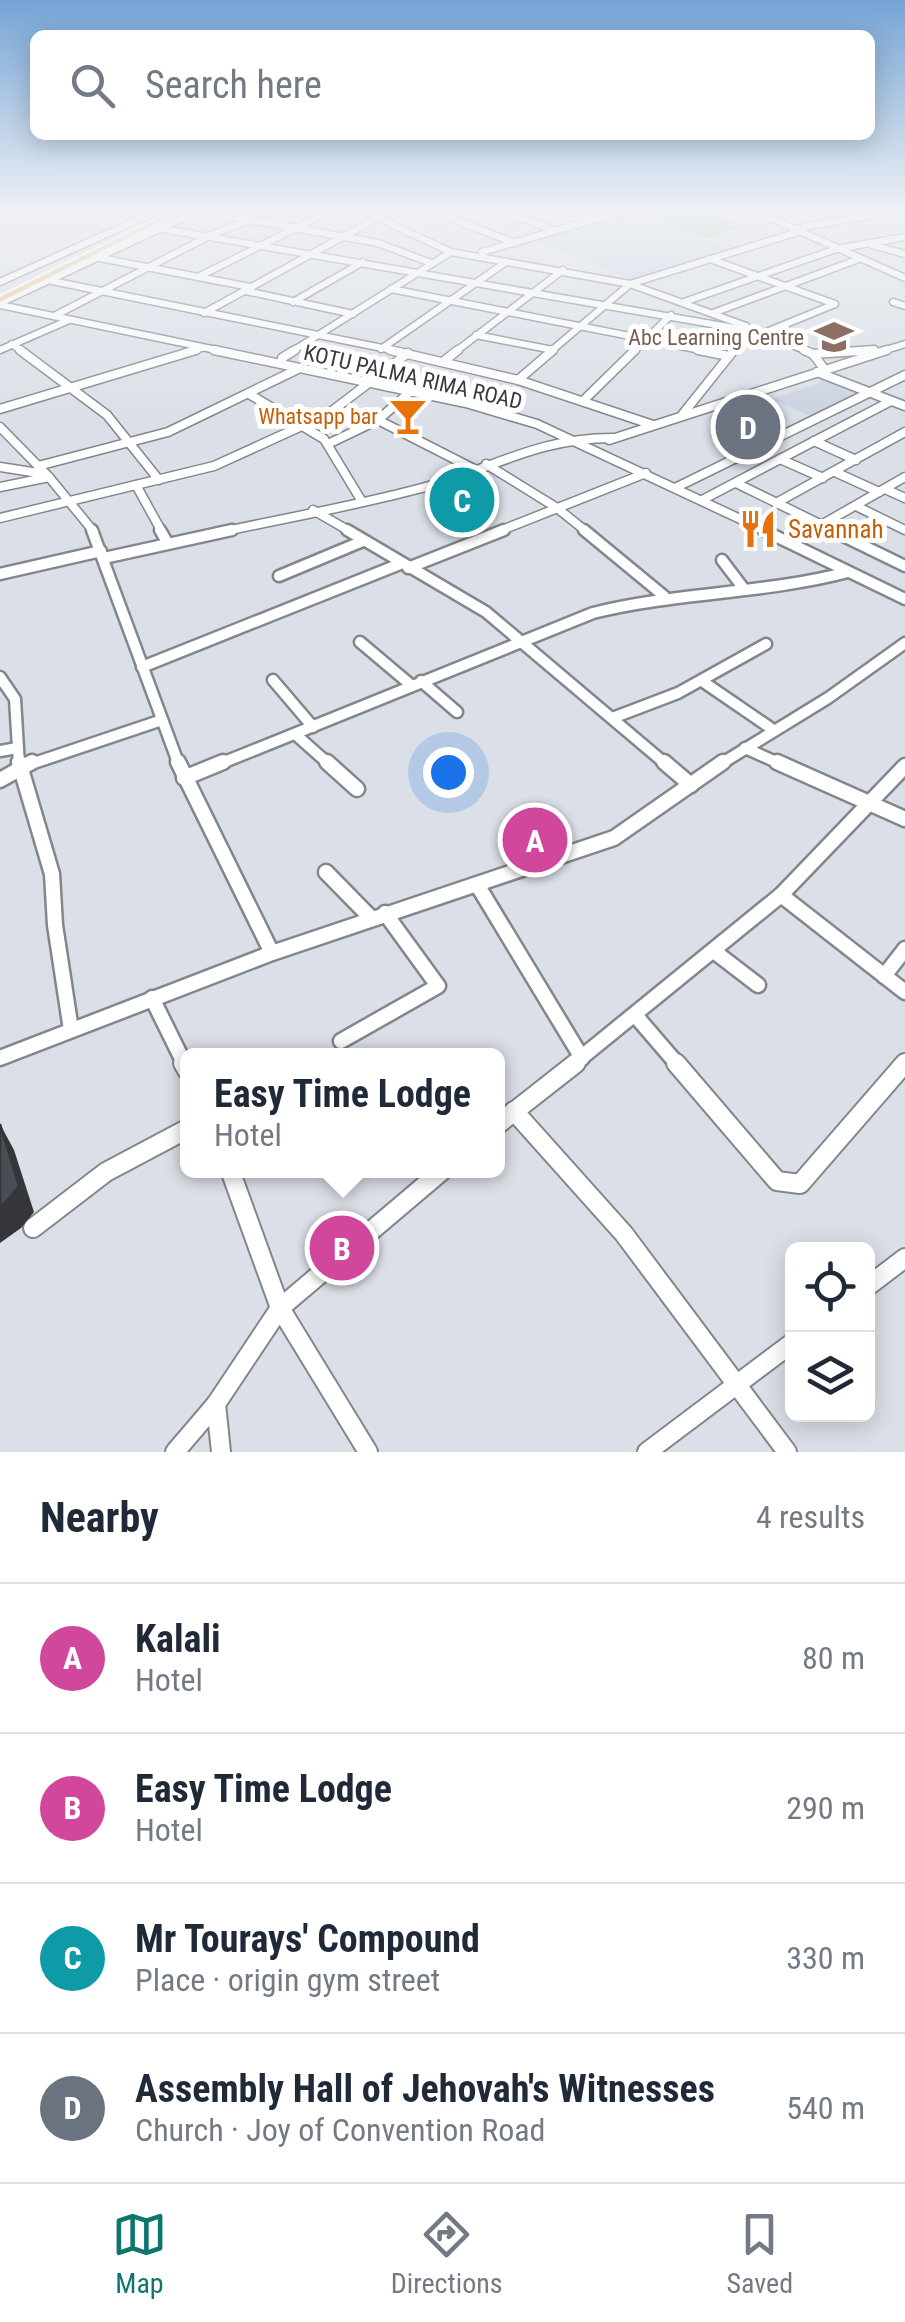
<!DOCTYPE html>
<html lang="en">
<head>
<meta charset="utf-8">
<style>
  :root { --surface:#fff; --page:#f2f2f3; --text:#1f2937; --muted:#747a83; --line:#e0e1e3; --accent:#0f766e }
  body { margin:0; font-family:"Roboto Condensed",sans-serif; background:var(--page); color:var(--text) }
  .controls { position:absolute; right:30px; bottom:30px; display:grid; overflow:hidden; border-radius:15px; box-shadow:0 5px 25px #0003 }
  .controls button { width:90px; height:90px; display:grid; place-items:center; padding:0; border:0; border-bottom:2px solid var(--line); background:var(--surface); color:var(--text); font:50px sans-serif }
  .you { position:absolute; left:448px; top:772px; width:35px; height:35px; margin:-25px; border:8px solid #fff; border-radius:50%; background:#1a73e8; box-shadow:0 0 0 15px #1a73e833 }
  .badge { display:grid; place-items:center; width:65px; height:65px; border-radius:50%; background:var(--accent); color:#fff; font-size:32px; font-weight:700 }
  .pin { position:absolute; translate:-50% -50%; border:5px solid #fff; box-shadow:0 2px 10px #0006 }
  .popup { position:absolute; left:180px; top:1048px; width:325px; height:130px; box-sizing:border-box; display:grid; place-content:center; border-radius:15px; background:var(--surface); filter:drop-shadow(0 2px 8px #0005); font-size:32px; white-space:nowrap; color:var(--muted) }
  .popup b { font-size:38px; color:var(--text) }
  .popup::after { content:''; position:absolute; left:50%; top:100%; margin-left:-20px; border:20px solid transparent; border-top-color:var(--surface) }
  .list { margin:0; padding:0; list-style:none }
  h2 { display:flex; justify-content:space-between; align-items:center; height:130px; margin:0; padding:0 40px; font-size:42px }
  h2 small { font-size:32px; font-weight:400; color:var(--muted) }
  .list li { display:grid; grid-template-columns:65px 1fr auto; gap:30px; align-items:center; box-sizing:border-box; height:150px; padding:0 40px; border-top:2px solid var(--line) }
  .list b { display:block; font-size:38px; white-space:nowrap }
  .list p { margin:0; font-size:32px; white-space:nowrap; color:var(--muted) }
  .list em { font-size:32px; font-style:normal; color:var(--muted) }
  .icon { flex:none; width:55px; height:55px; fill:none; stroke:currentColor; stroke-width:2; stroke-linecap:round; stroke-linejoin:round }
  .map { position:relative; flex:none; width:905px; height:1452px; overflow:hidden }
  .search { position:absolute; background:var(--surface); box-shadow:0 5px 25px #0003; left:30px; right:30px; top:30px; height:110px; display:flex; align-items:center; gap:25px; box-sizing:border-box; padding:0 35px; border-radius:15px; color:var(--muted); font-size:38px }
  .sheet { height:730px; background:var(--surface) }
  nav { display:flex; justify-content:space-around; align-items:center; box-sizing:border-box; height:140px; border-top:2px solid var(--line); background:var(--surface); font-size:28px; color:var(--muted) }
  nav a { display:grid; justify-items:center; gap:5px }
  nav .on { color:var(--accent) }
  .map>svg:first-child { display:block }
  .built { fill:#ccd3e1 }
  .green { fill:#a7c29f }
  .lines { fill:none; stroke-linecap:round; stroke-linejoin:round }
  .minor-far4-casing { stroke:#82868d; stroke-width:9 }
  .minor-far3-casing { stroke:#82868d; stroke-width:11 }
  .minor-far2-casing { stroke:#82868d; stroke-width:15 }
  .minor-far1-casing { stroke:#82868d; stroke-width:19 }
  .minor-casing { stroke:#82868d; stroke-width:22 }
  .major-casing { stroke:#fff; stroke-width:5 }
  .minor-far4 { stroke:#fff; stroke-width:6 }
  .minor-far3 { stroke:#fff; stroke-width:8 }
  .minor-far2 { stroke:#fff; stroke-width:10 }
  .minor-far1 { stroke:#fff; stroke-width:14 }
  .minor { stroke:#fff; stroke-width:18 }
  .major { fill:#ebc79a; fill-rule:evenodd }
  .wall { fill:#404247 }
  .shaded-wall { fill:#34363a }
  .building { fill:#4a4d53; stroke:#34363a; stroke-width:2.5 }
  .labels { text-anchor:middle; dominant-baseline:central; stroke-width:10; stroke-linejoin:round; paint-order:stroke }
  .far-education-label { font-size:22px; fill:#785e54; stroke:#fff; text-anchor:end }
  .far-street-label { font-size:22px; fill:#383a3d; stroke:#fff }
  .far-food-label { font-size:22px; fill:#c56008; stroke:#fff; text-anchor:end }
  .food-label { font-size:25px; fill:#c56008; stroke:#fff; text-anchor:start }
</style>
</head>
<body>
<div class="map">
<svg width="905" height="1452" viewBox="0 0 905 1452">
  <rect width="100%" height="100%" fill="#dbdfe7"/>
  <g class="built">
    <polygon points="632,214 731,249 634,280 537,241"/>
    <polygon points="829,380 861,392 813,417 771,399"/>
  </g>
  <polygon class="green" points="680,212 703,212 745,226 706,238 654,220"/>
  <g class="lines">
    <g class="minor-far4-casing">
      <g id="minor-far4">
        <polyline points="206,212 378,243 431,263"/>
        <polyline points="365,212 451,252 630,284 746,326 750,330 732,352"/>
        <polyline points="433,212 515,243"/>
        <polyline points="504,212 556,231"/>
        <polyline points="573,212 595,220"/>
        <polyline points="757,212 905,278"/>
        <polyline points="146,226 764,333 809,352"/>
        <polyline points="794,229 887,212"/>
        <polyline points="872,245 905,254"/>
        <polyline points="484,257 482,252 620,212"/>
        <polyline points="100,258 250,287"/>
        <polyline points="710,259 835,304 764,333"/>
        <polyline points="198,277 328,212"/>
        <polyline points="52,281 402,352"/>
        <polyline points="0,282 155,212"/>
        <polyline points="391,289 711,352"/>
        <polyline points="246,291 353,314"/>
        <polyline points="293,302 363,262"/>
        <polyline points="684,302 836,249 905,237"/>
        <polyline points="893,302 905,306"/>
        <polyline points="0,303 196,212"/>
        <polyline points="0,305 226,352"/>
        <polyline points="204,313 388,212"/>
        <polyline points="713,313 859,259"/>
        <polyline points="54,316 211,235 247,221"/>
        <polyline points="476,335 553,350"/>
        <polyline points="12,344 23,352"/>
        <polyline points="381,349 506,262"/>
        <polyline points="0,350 69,320"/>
        <polyline points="187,352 202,348"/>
        <polyline points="291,352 451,252"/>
        <polyline points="455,352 563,270"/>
        <polyline points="550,352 630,284 798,232"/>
        <polyline points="633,352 671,315"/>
        <polyline points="837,352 874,350"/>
        <polyline points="879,352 905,344"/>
      </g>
    </g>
    <g class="minor-far3-casing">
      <g id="minor-far3">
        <polyline points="20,350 107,415 159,480"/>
        <polyline points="214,350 466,403 537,424 768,532"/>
        <polyline points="390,350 518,380 653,425"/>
        <polyline points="698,350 729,356"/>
        <polyline points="804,350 813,354 825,370"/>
        <polyline points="813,354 874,350"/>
        <polyline points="444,361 458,350"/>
        <polyline points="282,364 282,358 295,350"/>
        <polyline points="817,372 905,406"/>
        <polyline points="518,380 553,350"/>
        <polyline points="249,394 324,439 361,500"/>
        <polyline points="583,401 635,350"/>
        <polyline points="0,409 196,350"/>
        <polyline points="682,415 734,350"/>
        <polyline points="378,420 476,470"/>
        <polyline points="0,427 49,477 94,532"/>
        <polyline points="609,440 887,350"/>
        <polyline points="814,441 856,460"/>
        <polyline points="328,444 378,420 411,391"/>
        <polyline points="780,459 823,478"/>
        <polyline points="486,464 557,508 587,532"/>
        <polyline points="38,466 168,432 300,368"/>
        <polyline points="0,467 45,474"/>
        <polyline points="835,472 879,492"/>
        <polyline points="736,483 836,532"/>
        <polyline points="136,485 162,532"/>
        <polyline points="0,487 49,477"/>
        <polyline points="677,487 905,375"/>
        <polyline points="885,489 905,498"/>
        <polyline points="702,500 891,401"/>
        <polyline points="776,503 905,432"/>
        <polyline points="856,506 905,530"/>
        <polyline points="313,510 351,532"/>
        <polyline points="0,518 214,466 328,414 408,353"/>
        <path d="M221,532c66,-14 132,-26 197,-43 71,-18 117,-51 194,-51"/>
        <polyline points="497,532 646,473"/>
        <polyline points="809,532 905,477"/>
      </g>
    </g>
    <g class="minor-far2-casing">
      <g id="minor-far2">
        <polyline points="92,530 179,765"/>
        <polyline points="160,530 167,542"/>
        <polyline points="347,530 486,612 667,765"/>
        <polyline points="584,530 664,596"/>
        <polyline points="763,530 905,599"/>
        <polyline points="831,530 905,566"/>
        <polyline points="791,543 814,530"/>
        <polyline points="104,558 232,530"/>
        <polyline points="722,560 744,589"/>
        <polyline points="408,568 504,530"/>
        <polyline points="0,574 101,551"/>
        <polyline points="279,576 363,541"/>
        <polyline points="360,642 411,685"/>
        <polyline points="142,667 400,564"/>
        <polyline points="0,677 15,699 19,765"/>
        <polyline points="273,680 313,727"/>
        <polyline points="421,681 457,712"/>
        <polyline points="702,681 772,729"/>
        <polyline points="615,717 678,693 766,644"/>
        <polyline points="295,734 330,765"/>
        <polyline points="745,748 783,765"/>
        <polyline points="0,751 17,748"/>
        <polyline points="28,765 162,720"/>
        <path d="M217,765l376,-152c84,-21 171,-19 255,-41"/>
        <polyline points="719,765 828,698 905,643"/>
      </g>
    </g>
    <g class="minor-far1-casing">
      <g id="minor-far1">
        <polyline points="19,762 52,874 55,925 71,1030"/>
        <polyline points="178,762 272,953"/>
        <polyline points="327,762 357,789"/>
        <polyline points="664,762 691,785"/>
        <polyline points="777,762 905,819"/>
        <polyline points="184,778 223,762"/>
        <polyline points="0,780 32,762"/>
        <polyline points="326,872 371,918"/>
        <polyline points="478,886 582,1058"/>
        <polyline points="781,895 905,992"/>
        <polyline points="715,952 758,985"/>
        <polyline points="884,976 905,949"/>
        <polyline points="152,998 185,1065"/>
        <polyline points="635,1015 678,1065"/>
        <polyline points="341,1041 438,986 385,913"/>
        <polyline points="0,1058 272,953 614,838 723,762"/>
        <polyline points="572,1065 781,895 905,766"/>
      </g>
    </g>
    <g class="minor-casing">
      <g id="minor">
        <polyline points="183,1063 187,1070"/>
        <polyline points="676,1063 777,1181 800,1184 905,1063"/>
        <polyline points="514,1111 624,1234 787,1452"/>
        <polyline points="497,1125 576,1063"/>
        <polyline points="230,1170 280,1308 368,1452"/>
        <polyline points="33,1228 106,1172 187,1129"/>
        <polyline points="868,1286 905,1258"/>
        <polyline points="216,1404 221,1452"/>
        <polyline points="175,1452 216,1404 280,1308 443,1170"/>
        <polyline points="647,1452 792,1343"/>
      </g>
    </g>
    <g class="major-casing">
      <polygon id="major" points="172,212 180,212 0,302 0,297"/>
    </g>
    <use href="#minor-far4" class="minor-far4"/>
    <use href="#minor-far3" class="minor-far3"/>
    <use href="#minor-far2" class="minor-far2"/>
    <use href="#minor-far1" class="minor-far1"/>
    <use href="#minor" class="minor"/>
    <use href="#major" class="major"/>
  </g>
  <polygon class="wall" points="450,486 473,492 473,501 462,504 450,495"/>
  <g class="shaded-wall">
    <polygon points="473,492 473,501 462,504 462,496"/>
    <polygon points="0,1124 14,1150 34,1212 21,1228 0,1243"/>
  </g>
  <g class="building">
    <polygon points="462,482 473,492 462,496 450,486"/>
    <polygon points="0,1124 19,1186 6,1202 0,1206"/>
  </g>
  <linearGradient id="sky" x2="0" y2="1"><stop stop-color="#75a4d6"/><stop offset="0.51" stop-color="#eff1f4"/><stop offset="1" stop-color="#eff1f4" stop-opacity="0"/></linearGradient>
  <rect width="905" height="415" fill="url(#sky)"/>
  <defs>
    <g id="school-bare" transform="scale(3)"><path d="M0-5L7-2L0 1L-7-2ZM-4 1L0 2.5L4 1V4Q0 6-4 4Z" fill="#8d6e63" stroke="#fff" stroke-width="2.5" paint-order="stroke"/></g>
    <g id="bar-bare" transform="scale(3)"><path d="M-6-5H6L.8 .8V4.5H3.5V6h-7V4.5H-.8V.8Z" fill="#e8710a" stroke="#fff" stroke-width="2.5" paint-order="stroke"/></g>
    <g id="restaurant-bare" transform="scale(3)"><path d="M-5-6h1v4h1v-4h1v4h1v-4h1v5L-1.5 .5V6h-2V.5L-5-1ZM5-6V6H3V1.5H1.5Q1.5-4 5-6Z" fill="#e8710a" stroke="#fff" stroke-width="2.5" paint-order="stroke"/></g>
  </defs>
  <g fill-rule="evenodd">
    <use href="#school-bare" x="834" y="337"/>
    <use href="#bar-bare" x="408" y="416"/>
    <use href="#restaurant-bare" x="758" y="529"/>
  </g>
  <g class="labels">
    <g class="far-education-label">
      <text x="804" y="337">Abc Learning Centre</text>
    </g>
    <g class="far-street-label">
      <text transform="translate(413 377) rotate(13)">KOTU PALMA RIMA ROAD</text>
    </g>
    <g class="far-food-label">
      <text x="378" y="416">Whatsapp bar</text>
    </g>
    <g class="food-label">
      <text x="788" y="529">Savannah</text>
    </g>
  </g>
</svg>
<div class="controls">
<button><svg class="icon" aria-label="locate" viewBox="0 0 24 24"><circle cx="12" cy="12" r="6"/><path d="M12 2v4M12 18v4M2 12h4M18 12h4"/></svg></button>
<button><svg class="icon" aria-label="layers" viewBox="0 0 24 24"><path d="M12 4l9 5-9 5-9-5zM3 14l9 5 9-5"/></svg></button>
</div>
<div class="you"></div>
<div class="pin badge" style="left:535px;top:840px;background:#d1479c">A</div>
<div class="pin badge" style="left:342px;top:1248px;background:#d1479c">B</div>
<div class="popup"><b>Easy Time Lodge</b>Hotel</div>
<div class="pin badge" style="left:462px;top:500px;background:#0f9aa8">C</div>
<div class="pin badge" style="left:748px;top:427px;background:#6b7280">D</div>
<div class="search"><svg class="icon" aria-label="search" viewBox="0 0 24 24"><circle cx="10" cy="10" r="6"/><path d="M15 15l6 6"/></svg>Search here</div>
</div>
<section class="sheet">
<h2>Nearby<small>4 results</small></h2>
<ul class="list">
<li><span class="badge" style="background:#d1479c">A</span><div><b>Kalali</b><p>Hotel</p></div><em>80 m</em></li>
<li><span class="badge" style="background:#d1479c">B</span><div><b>Easy Time Lodge</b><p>Hotel</p></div><em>290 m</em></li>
<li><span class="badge" style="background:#0f9aa8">C</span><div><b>Mr Tourays' Compound</b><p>Place · origin gym street</p></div><em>330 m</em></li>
<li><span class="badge" style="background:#6b7280">D</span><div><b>Assembly Hall of Jehovah's Witnesses</b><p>Church · Joy of Convention Road</p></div><em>540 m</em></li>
</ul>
</section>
<nav>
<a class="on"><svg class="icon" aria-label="map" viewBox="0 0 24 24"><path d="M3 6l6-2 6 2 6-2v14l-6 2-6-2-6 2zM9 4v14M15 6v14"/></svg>Map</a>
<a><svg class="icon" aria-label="directions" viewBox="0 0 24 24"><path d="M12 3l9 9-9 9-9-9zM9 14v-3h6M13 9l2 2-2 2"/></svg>Directions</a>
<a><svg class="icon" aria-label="saved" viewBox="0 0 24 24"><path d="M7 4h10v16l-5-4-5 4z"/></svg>Saved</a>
</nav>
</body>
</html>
